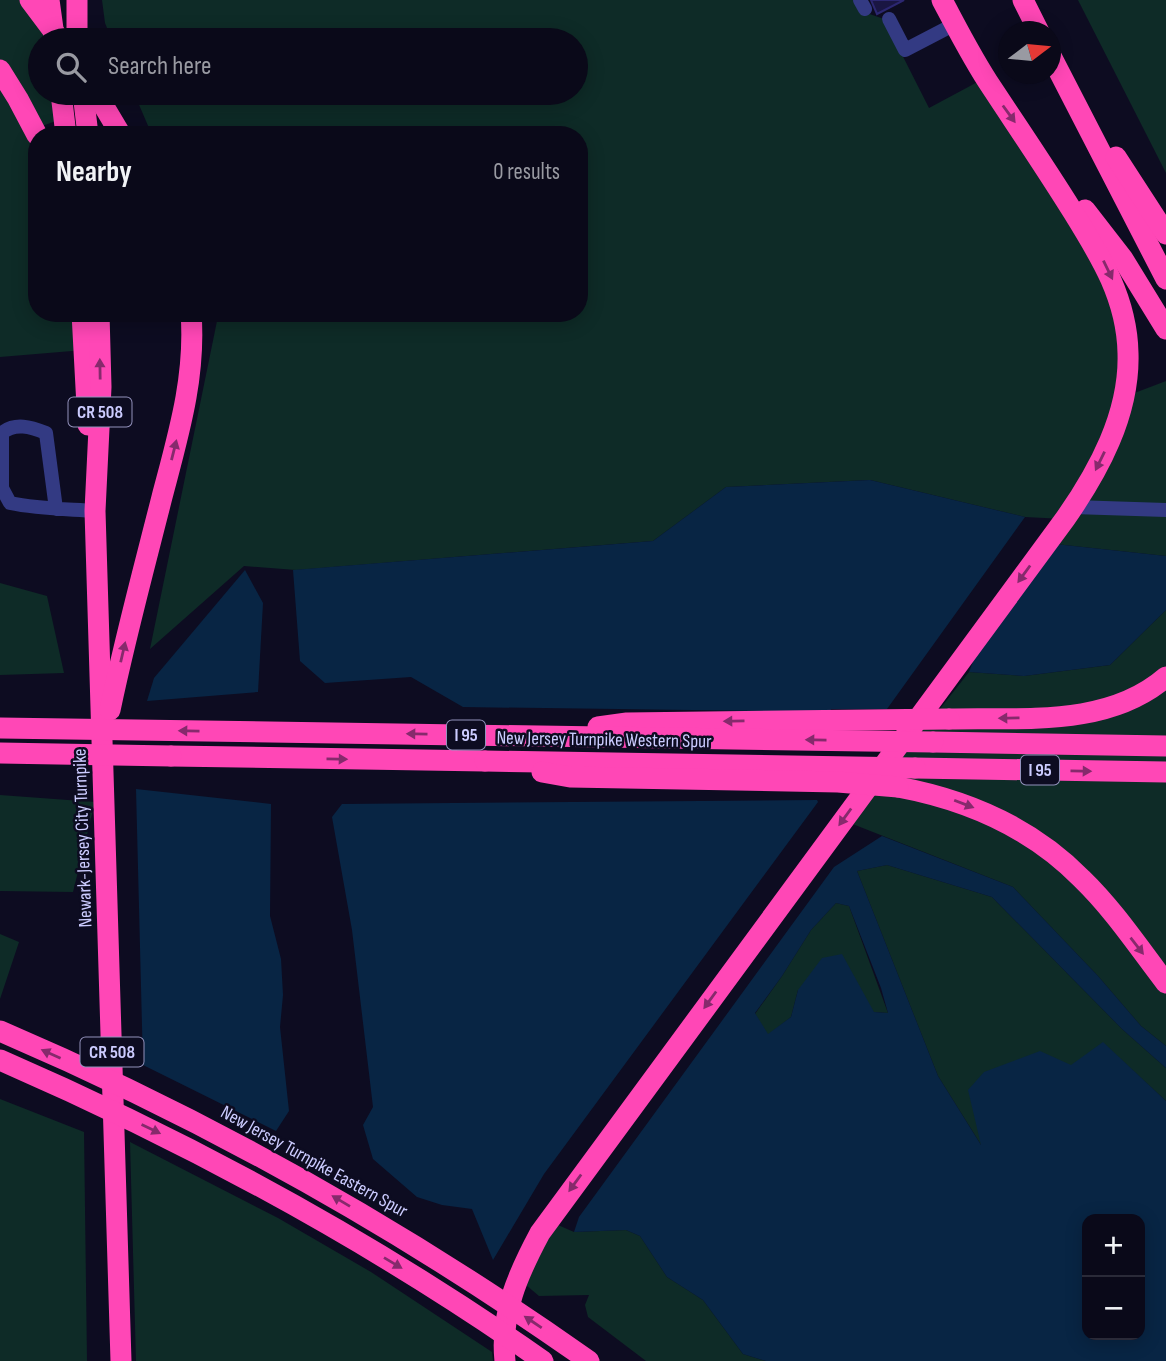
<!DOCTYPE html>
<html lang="en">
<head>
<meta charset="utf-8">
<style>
  :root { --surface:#0a0919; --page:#181726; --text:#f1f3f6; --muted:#999aa2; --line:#2a2a38 }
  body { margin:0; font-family:"Sofia Sans Condensed",sans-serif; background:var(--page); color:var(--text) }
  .controls { position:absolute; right:21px; bottom:21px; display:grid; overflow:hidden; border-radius:14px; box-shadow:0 4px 18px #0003 }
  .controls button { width:63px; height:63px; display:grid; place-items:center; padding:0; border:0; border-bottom:2px solid var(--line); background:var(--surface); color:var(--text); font:35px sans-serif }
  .compass { position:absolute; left:998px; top:21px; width:63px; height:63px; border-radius:50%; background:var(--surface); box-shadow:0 4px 18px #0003; rotate:74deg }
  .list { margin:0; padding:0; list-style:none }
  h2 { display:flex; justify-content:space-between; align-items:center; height:91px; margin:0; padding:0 28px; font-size:30px }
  h2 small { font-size:23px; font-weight:400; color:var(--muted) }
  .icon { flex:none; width:38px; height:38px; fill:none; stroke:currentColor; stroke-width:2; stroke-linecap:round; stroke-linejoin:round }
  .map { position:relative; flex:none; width:1166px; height:1361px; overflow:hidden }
  .search { position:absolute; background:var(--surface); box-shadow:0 4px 18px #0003; left:28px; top:28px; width:560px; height:77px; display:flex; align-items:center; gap:18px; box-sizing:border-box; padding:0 24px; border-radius:38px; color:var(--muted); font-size:26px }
  .panel { position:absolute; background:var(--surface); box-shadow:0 4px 18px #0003; left:28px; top:126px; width:560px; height:196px; border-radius:28px }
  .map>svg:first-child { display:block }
  .green { fill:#0e2b27 }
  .water { fill:#082544; fill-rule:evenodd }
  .building { fill:#1a1643; stroke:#2c2771; stroke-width:2 }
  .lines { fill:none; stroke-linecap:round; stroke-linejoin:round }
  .minor { stroke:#333a83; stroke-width:14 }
  .highway { stroke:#ff47b6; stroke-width:21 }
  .highway-bridge { stroke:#ff47b6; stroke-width:21 }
  .oneway { fill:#862a6c }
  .labels { text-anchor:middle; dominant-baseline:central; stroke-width:5; stroke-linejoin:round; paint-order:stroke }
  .shield { fill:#0d0c21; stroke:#9392bc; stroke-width:2 }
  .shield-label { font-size:18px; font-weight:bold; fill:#ccf }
  .street-label { font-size:19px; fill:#ccf; stroke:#0d0c21 }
</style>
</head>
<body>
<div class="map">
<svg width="1166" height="1361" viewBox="0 0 1166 1361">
  <rect width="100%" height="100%" fill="#0d0c21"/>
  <g class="green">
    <polygon points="0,0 49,0 54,40 40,40 40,93 61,93 64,118 34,129 37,135 37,313 77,313 84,350 0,357"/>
    <polygon points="102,0 853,0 858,10 884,19 929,108 985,78 1112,279 1124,397 1166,381 1166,556 1055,544 1064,519 1025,517 870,480 726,487 653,541 296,570 244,566 150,649 217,321 215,313 579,313 579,135 152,135 134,93 576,93 576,40 112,40 105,23"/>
    <polygon points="1078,0 1166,0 1166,173"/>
    <polygon points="0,583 47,596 64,673 0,675"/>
    <polygon points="1166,610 1166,1046 1141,1026 1098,976 1013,887 850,823 969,672 1024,676 1110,665"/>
    <polygon points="0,795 95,802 73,892 0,891"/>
    <polygon points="887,865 992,897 1122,1029 1166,1068 1166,1101 1103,1043 983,1148 938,1076 857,871"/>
    <polygon points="836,903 849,906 888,1013 874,1012 798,990 791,1017 768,1035 755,1014 782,976 811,930"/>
    <polygon points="0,934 19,942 0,999"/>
    <polygon points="0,1099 84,1132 87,1361 0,1361"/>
    <polygon points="130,1142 278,1218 371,1272 492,1352 493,1361 136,1361"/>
    <polygon points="558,1225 574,1232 626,1230 640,1236 667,1277 703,1300 743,1354 766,1361 646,1361 588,1317 585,1305 589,1295 539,1296 526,1285 542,1248"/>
  </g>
  <g class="water">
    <polygon points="870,480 1025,517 887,709 831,709 830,712 463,707 411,677 325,683 300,661 293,570 653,541 726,487"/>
    <polygon points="1055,544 1166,556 1166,610 1110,665 1024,676 969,672 974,659"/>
    <polygon points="245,570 263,603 258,692 147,701 154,678"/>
    <polygon points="136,789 271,804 270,916 281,959 283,995 280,1027 289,1111 276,1131 143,1065"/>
    <polygon points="817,800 818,802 544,1174 493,1260 472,1209 442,1205 417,1197 373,1159 363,1125 373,1107 352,930 332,817 342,804"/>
    <path d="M882,836l131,51 85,89 43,50 25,20v22l-44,-39 -130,-132 -105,-32 -30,6 81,205 43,69 -13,-55 16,-18 56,-21 31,14 32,-23 63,59v260h-400l-23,-7 -40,-54 -36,-23 -27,-41 -14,-6 -52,2 5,-15 255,-350zM836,903l13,3 32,82 7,25 -14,-1 -32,-58 -20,4 -24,32 -7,27 -23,17 -13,-21 27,-37 29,-46zM1140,1219v116h-53v-116z"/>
  </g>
  <polygon class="building" points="871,0 904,0 877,14"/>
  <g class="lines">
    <g class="minor">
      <polyline points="860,0 865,9"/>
      <polyline points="889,19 905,50 955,24"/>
      <polyline points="1073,507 1166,510"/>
      <path d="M56,509l-10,-76c-15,-6 -31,-11 -44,0v55l8,15c28,6 57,6 85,8"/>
    </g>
    <g class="highway">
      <polyline points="49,0 54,36"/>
      <polyline points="77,0 77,40"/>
      <polyline points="1023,0 1039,32"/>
      <polyline points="1050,54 1166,279"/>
      <polyline points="0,70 18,99 37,135"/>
      <polyline points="61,93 66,135"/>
      <polyline points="83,93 88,135"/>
      <polyline points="96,93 121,135"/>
      <polyline points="1116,157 1166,234"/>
      <polyline points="1085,210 1123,259 1166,329"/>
      <polyline points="82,313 88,425"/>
      <polyline points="99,313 101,387 95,511 121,1361"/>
      <path d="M110,710c15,-72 34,-142 52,-213 16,-61 34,-120 29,-184"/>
      <path d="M949,719c73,-2 158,9 217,-42"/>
      <polyline points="933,742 1166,746"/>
      <polyline points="171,756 485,761"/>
      <polyline points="915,768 1166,772"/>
      <path d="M898,787c70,13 134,41 184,92 32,31 57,69 84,104"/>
      <path d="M505,1361c-5,-47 13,-87 35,-128l525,-714c33,-47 65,-105 63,-166 -1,-54 -27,-96 -55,-141 -26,-42 -54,-83 -81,-124 -19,-28 -34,-58 -50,-88"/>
    </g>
    <g class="highway-bridge">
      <polyline points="30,0 60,40"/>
      <polyline points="598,727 627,723 949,719"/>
      <polyline points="0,728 933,742"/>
      <polyline points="0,753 171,756"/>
      <polyline points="485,761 915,768"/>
      <polyline points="542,772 570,777 838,782 898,787"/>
      <path d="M0,1031c208,89 405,200 589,330"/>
      <path d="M0,1060c191,83 373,182 543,301"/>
    </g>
  </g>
  <defs><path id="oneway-solid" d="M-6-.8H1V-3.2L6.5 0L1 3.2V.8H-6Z" transform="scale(1.75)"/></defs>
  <g class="oneway">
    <use href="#oneway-solid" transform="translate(1009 114) rotate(54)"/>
    <use href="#oneway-solid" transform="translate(1108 270) rotate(64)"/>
    <use href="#oneway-solid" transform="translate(100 369) rotate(-91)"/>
    <use href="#oneway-solid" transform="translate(174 450) rotate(-76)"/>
    <use href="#oneway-solid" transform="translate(1100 461) rotate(116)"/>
    <use href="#oneway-solid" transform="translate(1024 574) rotate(126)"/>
    <use href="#oneway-solid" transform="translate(123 652) rotate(-77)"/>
    <use href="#oneway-solid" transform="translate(1009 718) rotate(179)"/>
    <use href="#oneway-solid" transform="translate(734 721) rotate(179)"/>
    <use href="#oneway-solid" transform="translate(189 731) rotate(-179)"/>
    <use href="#oneway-solid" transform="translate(417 734) rotate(-179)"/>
    <use href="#oneway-solid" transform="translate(816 740) rotate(-179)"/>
    <use href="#oneway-solid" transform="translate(337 759) rotate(1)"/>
    <use href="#oneway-solid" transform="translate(1081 771) rotate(1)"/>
    <use href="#oneway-solid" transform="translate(964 804) rotate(21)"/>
    <use href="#oneway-solid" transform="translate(845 817) rotate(126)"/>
    <use href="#oneway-solid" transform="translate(1137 946) rotate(52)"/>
    <use href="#oneway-solid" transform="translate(710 1000) rotate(126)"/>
    <use href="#oneway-solid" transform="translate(51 1054) rotate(-156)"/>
    <use href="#oneway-solid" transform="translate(151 1129) rotate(26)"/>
    <use href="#oneway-solid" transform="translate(575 1183) rotate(126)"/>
    <use href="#oneway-solid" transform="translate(341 1201) rotate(-149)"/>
    <use href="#oneway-solid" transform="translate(393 1263) rotate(31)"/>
    <use href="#oneway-solid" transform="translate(533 1322) rotate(-146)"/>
  </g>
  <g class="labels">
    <g class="shield">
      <rect x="68.5" y="397.5" width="63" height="29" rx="5"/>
      <rect x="447" y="720.5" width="38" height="29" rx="5"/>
      <rect x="1021" y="755.5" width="38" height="29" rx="5"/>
      <rect x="80.5" y="1037.5" width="63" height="29" rx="5"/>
    </g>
    <g class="shield-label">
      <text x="100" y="412">CR 508</text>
      <text x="466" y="735">I 95</text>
      <text x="1040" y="770">I 95</text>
      <text x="112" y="1052">CR 508</text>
    </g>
    <g class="street-label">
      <text transform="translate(604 740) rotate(1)">New Jersey Turnpike Western Spur</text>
      <text transform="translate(83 838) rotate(-92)">Newark-Jersey City Turnpike</text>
      <text transform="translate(314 1162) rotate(29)">New Jersey Turnpike Eastern Spur</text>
    </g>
  </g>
</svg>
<div class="controls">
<button>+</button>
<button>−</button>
</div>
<svg class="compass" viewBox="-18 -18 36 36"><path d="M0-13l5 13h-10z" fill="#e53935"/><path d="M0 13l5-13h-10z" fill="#999aa2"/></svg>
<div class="search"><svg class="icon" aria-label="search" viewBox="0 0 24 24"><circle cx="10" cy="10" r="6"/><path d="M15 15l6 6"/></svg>Search here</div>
<section class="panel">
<h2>Nearby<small>0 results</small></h2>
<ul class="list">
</ul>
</section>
</div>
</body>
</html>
